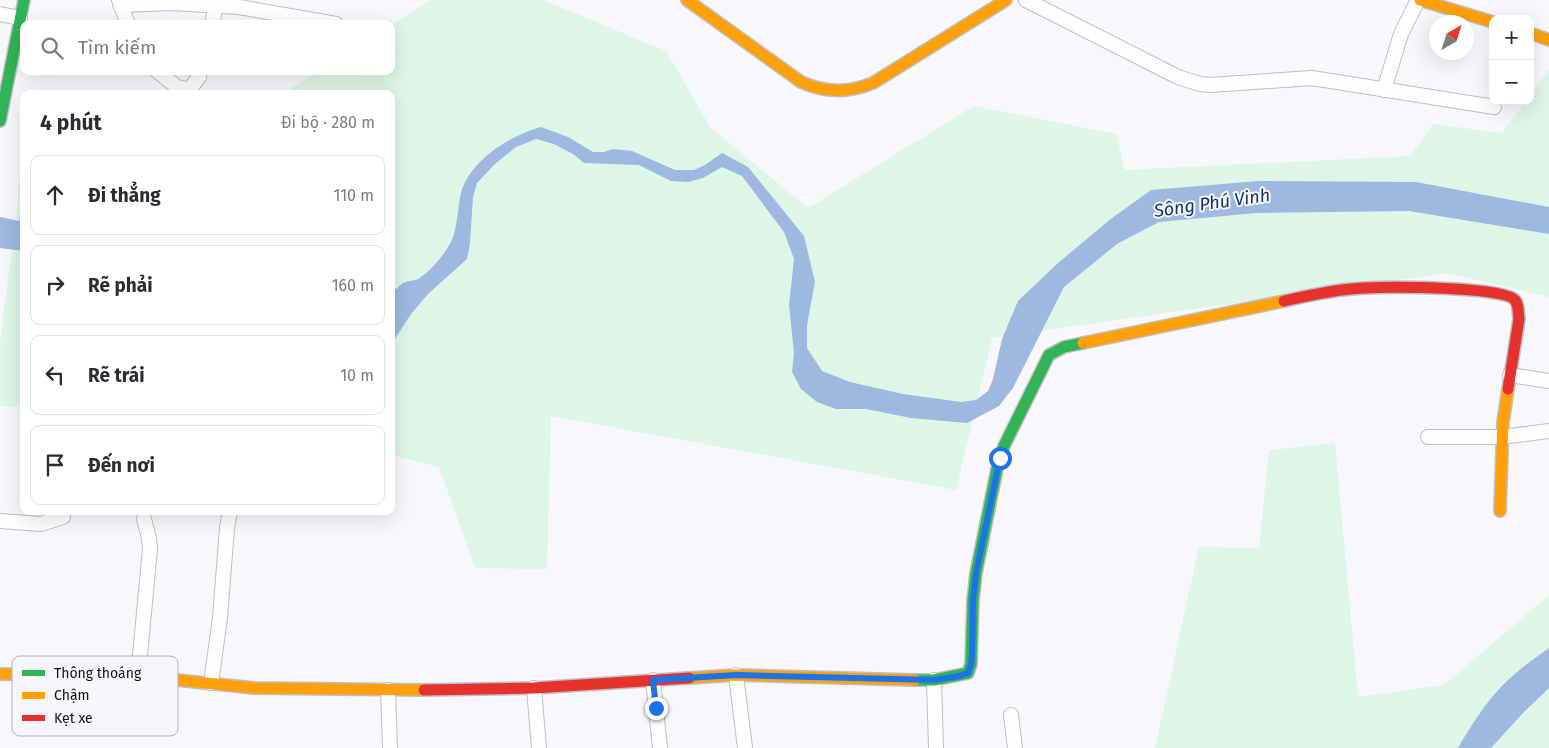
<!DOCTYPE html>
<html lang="vi">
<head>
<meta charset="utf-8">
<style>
  :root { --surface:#fff; --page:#f7f7f7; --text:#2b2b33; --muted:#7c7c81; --line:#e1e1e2 }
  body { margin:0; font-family:"Fira Sans",sans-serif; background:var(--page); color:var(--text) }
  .controls { position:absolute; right:15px; top:15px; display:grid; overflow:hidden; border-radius:10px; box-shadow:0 5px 20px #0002 }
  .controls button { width:45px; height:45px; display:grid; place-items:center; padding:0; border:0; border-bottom:1px solid var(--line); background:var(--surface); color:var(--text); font:25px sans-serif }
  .compass { position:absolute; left:1429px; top:15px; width:45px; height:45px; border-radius:50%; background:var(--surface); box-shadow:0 5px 20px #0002; rotate:39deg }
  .stop { position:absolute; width:15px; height:15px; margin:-11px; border:4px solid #1a73e8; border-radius:50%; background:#fff }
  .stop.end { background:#1a73e8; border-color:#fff; box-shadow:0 1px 5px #0008 }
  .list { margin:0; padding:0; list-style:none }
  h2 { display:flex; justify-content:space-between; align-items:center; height:65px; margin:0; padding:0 20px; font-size:21px }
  h2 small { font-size:16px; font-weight:400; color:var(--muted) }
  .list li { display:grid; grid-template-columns:32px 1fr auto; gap:15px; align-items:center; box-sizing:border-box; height:80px; margin:0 10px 10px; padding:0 10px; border:1px solid var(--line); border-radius:10px }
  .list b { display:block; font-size:19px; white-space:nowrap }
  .list em { font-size:16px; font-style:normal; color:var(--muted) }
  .icon { flex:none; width:28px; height:28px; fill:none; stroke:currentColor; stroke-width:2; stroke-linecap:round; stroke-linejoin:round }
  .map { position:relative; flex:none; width:1549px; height:748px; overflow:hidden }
  .search { position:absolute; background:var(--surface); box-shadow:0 5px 20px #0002; left:20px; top:20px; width:375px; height:55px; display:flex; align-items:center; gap:12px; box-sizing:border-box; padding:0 18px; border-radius:10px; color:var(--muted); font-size:19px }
  .panel { position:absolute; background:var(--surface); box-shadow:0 5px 20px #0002; left:20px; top:90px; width:375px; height:425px; border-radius:10px }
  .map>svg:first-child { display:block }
  .green { fill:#ddf6e7 }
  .water { fill:#9db9e0 }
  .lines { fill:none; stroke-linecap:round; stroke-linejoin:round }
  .street-casing { stroke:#bfbec5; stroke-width:16 }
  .fast-casing { stroke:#bfbec5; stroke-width:14 }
  .slow-casing { stroke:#bfbec5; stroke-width:14 }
  .jam-casing { stroke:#bfbec5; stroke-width:14 }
  .street { stroke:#fefefe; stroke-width:14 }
  .fast { stroke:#30b455; stroke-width:11 }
  .slow { stroke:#ff9f0a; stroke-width:11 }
  .jam { stroke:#e5322d; stroke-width:11 }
  .route { stroke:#1a73e8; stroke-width:6 }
  .labels { text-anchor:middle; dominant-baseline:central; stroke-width:4; stroke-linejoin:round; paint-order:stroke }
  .water-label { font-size:18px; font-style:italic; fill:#0e3769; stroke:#f7f6fc }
  .key { fill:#f7f6fc; stroke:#b2b1b8; stroke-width:1 }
  .key-label { font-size:14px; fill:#12101a }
</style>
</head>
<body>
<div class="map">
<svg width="1549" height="748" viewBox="0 0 1549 748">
  <rect width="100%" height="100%" fill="#f8f7fb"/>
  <g class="green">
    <polygon points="430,0 543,0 666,51 710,127 808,208 974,106 1116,134 1125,170 1410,156 1433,124 1502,133 1526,101 1530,101 1530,95 1549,70 1549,297 1448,273 992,338 956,490 551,416 547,569 475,568 439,467 391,455 391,94 283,94 318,71 391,71 391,25"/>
    <polygon points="19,178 24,180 24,407 0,406 0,340 16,220"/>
    <polygon points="1335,443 1358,697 1444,685 1549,595 1549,748 1155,748 1199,547 1259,548 1269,450"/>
  </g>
  <g class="water">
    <path d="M541,127l27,10 25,15h11l9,-3 19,2 43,19h19l11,-5 17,-12 26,14 56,69 11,46 -8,43v23l15,23 28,11 53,12 58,8 15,-2 12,-9 5,-12 9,-40 16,-38 40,-38 54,-45 39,-28 107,-9 158,1 133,25v27l-140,-23 -153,2 -97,9 -42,22 -53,43 -51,101 -14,18 -32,17 -56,-5 -45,-9h-30l-19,-7 -16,-13 -9,-17 2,-19 -5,-48 5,-46 -10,-27 -42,-56 -20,-9 -19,11 -15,4 -17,-1 -32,-16 -55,-2 -11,-9 -19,-10 -18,-5 -20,8 -21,17 -18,19 -4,14 -3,46 -3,16 -39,35 -17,20 -20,31v-52c4,-3 8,-7 12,-10 4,-2 10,-2 15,-4 13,-8 26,-24 33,-37 6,-11 7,-36 10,-49 9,-33 50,-58 80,-66z"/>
    <polygon points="0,217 24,222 24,251 0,248"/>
    <path d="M1549,648v40l-26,25 -32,35h-33c12,-21 26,-43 43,-61 14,-15 31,-27 48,-39z"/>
  </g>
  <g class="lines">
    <g class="street-casing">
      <g id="street">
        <polyline points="119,0 128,24"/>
        <polyline points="1026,0 1178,77 1200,84 1210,85 1312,78 1494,107"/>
        <polyline points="120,5 173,3 239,7 336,24"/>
        <polyline points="0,14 20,18"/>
        <polyline points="212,24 216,5"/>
        <polyline points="157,71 177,87 189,90 199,77 200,71"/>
        <polyline points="1384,90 1401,34 1418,0"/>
        <polyline points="1510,375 1549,381"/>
        <polyline points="1428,437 1502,437 1549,431"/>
        <polyline points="0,521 41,524 63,517"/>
        <polyline points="736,675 745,748"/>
        <polyline points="138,676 150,549 149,538 144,519"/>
        <polyline points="653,680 660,748"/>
        <polyline points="934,680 936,748"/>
        <polyline points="211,683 220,618 227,528 230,511"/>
        <polyline points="534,688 539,748"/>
        <polyline points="388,690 390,748"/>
        <polyline points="1011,715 1015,748"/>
      </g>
    </g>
    <g class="fast-casing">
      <g id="fast">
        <polyline points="0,121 24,0"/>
        <polyline points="915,680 934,680 968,673 971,664 973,600 976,573 997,469 1004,446 1049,355 1064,347 1083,343"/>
      </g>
    </g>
    <g class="slow-casing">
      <g id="slow">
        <path d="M687,0l114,82c25,11 47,11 72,1l133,-83"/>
        <polyline points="1420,0 1493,22"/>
        <polyline points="1530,33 1549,40"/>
        <polyline points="1083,343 1284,301"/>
        <polyline points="1500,511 1503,422 1508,389"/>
        <polyline points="0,674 138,676 254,688 424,690"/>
        <polyline points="689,678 736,675 915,680"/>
      </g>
    </g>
    <g class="jam-casing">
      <g id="jam">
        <path d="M1284,301c26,-6 53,-12 80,-13 22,-1 140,-2 151,12 4,5 3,13 4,19l-11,70"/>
        <polyline points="424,690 534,688 689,678"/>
      </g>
    </g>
    <use href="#street" class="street"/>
    <use href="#fast" class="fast"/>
    <use href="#slow" class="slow"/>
    <use href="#jam" class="jam"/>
  </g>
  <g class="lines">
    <polyline class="route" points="656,708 653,680 736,675 934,680 959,676 968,673 971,664 972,655 973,600 976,573 1000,458"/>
  </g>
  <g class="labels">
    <g class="water-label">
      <text transform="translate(1212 203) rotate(-8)">Sông Phú Vinh</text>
    </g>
  </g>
  <rect x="12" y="656" width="166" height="80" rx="8" class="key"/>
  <rect x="22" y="670" width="23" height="6" fill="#30b455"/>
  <rect x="22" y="692" width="23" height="7" fill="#ff9f0a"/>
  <rect x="22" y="715" width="23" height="6" fill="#e5322d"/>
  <g class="key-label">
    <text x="54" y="678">Thông thoáng</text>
    <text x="54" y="700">Chậm</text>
    <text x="54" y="723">Kẹt xe</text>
  </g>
</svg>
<div class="controls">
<button>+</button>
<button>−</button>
</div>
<svg class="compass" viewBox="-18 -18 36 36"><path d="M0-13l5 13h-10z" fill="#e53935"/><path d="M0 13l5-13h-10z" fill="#7c7c81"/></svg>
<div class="stop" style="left:1000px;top:458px"></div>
<div class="stop end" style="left:656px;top:708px"></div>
<div class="search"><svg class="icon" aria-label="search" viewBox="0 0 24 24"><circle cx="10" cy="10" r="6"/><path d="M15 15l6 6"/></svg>Tìm kiếm</div>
<section class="panel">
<h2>4 phút<small>Đi bộ · 280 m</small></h2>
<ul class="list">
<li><svg class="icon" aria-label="ahead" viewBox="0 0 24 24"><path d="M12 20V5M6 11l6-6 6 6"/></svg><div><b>Đi thẳng</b></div><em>110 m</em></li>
<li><svg class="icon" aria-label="right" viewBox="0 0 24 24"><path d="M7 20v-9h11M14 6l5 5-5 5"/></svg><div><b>Rẽ phải</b></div><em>160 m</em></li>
<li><svg class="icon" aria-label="left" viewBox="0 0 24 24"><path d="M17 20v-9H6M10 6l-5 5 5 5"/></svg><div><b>Rẽ trái</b></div><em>10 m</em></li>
<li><svg class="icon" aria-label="arrive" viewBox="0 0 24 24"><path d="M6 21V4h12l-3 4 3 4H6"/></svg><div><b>Đến nơi</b></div></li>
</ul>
</section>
</div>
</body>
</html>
